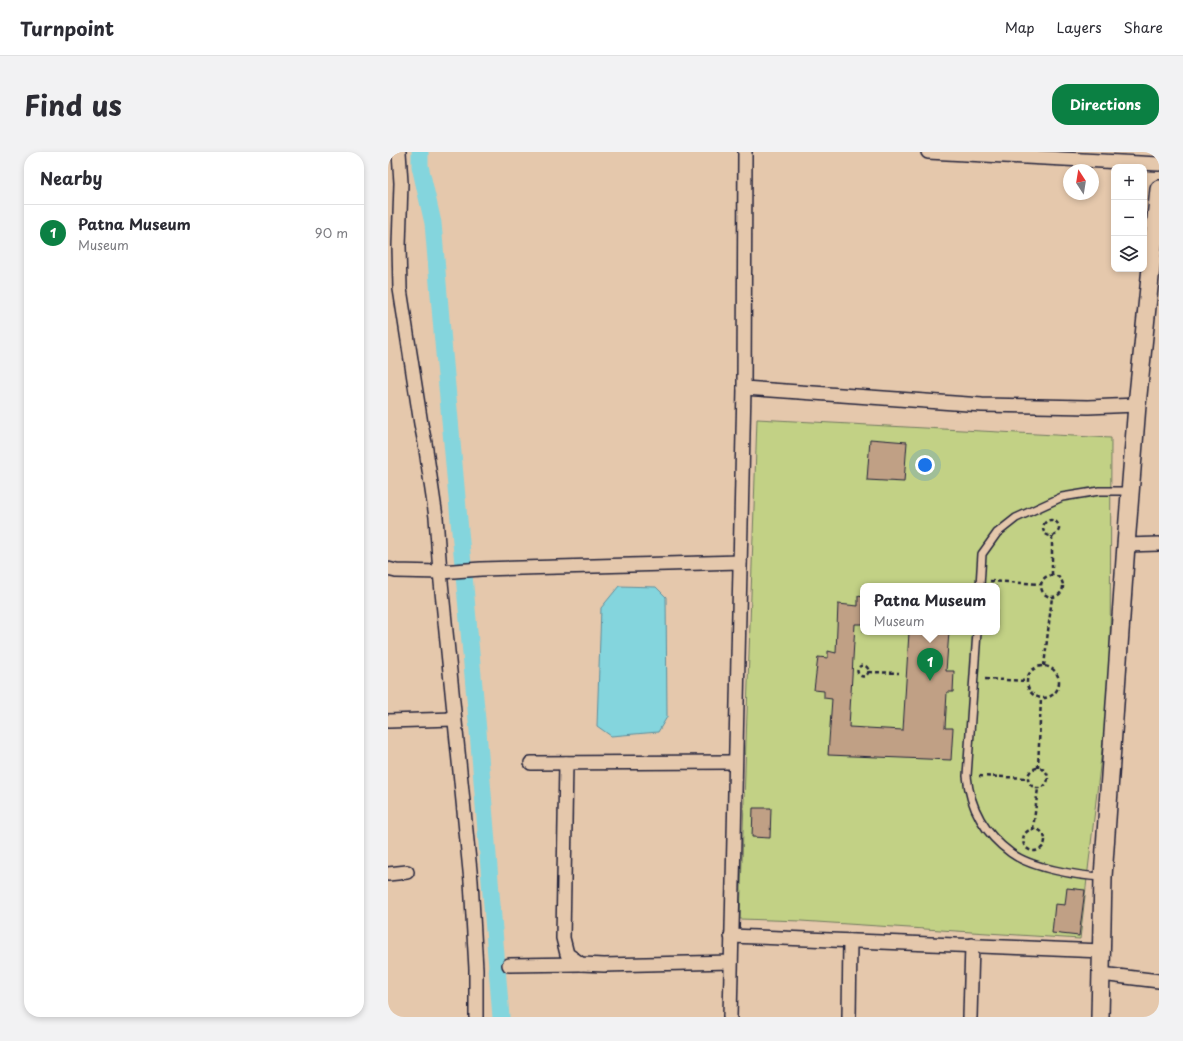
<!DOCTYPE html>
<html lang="en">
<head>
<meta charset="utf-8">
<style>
  :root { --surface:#fff; --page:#f2f2f3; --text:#2b2b33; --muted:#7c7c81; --line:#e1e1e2; --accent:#0b8043 }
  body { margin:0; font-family:"Playpen Sans",sans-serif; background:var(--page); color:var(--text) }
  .controls { position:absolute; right:12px; top:12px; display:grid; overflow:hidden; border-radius:8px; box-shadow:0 2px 6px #0003 }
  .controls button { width:36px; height:36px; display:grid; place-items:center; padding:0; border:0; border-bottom:1px solid var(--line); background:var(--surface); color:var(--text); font:20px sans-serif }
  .compass { position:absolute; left:675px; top:12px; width:36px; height:36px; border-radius:50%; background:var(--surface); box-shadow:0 2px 6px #0003; rotate:348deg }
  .you { position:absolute; left:537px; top:313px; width:14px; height:14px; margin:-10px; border:3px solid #fff; border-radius:50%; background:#1a73e8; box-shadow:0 0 0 6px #1a73e833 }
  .badge { display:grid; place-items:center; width:26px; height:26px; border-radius:50%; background:var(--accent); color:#fff; font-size:13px; font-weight:700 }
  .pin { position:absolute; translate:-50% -33px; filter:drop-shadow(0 1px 2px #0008) }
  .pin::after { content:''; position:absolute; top:21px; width:14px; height:12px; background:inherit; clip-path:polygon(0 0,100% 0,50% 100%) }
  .popup { position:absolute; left:472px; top:431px; width:140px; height:52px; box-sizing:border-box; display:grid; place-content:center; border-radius:8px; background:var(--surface); filter:drop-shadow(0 1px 3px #0005); font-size:13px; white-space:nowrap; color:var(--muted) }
  .popup b { font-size:15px; color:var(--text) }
  .popup::after { content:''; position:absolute; left:50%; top:100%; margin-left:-8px; border:8px solid transparent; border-top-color:var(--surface) }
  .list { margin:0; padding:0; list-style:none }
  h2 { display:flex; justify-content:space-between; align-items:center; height:52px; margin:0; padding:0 16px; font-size:17px }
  h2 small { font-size:13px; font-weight:400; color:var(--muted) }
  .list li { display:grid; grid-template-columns:26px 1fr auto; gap:12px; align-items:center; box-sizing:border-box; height:56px; padding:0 16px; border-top:1px solid var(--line) }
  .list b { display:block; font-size:15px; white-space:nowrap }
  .list p { margin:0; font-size:13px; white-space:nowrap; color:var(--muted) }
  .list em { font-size:13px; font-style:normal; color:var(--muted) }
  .icon { flex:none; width:22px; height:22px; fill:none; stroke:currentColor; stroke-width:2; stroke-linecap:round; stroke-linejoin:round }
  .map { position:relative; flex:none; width:771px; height:865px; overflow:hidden; border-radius:16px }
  header { display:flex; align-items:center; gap:24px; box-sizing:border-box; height:56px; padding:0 20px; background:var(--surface); border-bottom:1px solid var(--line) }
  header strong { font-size:19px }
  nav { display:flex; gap:22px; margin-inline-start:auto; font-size:14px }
  .intro { display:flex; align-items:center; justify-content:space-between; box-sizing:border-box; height:96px; padding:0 24px }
  h1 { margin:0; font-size:28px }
  .button { padding:10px 18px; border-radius:16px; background:var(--accent); color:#fff; font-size:14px; font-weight:700 }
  main { display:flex; gap:24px; padding:0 24px }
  aside { flex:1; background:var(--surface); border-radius:16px; box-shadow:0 2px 6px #0003 }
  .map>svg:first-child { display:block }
  .green { fill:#c2d185; stroke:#727a60; fill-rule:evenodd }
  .water { fill:#84d5dd; stroke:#5d8d9c }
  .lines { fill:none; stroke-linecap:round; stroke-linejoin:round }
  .canal { stroke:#84d5dd; stroke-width:17 }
  .building { fill:#c0a085; stroke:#22223b }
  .service-casing { stroke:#22223b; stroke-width:10 }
  .minor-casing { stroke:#22223b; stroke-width:16 }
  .tertiary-casing { stroke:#22223b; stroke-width:20 }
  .path { stroke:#22223b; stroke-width:2.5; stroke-dasharray:4 3; stroke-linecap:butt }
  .service { stroke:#e5c8ac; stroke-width:7 }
  .minor { stroke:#e5c8ac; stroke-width:13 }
  .tertiary { stroke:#e5c8ac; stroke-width:17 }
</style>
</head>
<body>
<header>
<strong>Turnpoint</strong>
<nav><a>Map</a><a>Layers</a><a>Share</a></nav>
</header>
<div class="intro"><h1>Find us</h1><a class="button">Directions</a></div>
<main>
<aside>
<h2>Nearby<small></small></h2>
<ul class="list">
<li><span class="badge">1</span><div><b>Patna Museum</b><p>Museum</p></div><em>90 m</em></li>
</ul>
</aside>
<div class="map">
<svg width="771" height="865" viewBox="0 0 771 865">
  <rect width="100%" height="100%" fill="#e5c8ac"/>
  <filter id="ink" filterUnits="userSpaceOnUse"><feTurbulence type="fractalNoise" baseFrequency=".025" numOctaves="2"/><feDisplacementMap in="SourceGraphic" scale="8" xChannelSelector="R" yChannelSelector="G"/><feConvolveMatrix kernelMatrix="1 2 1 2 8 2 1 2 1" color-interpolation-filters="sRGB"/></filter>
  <g filter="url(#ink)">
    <path class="green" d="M369,267l354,19 -1,242 -30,259 -279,-18 -61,-2zM475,434h134v46h-134z"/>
    <polygon class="water" points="231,434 268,435 278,445 279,565 270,580 223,584 209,574 213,456"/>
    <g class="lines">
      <polyline class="canal" points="32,0 32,14 45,71 54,179 90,579 113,865"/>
    </g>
    <g class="building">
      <polygon points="482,287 519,290 516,330 479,328"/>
      <polygon points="470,444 475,445 475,472 467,472 461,575 515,578 521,480 561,480 558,519 566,519 565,540 559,540 557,576 565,576 563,608 440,603 444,547 436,546 436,539 426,538 430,505 440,506 440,499 448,501 450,452 470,454"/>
      <polygon points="365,656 383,656 382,686 364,685"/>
      <polygon points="679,736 697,738 691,784 664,781 667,752 677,753"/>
    </g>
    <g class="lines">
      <g class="service-casing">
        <g id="service">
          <polyline points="592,434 594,402 609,381 628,366 674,345 711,339 742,339"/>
          <path d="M589,480l-10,144c3,32 18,58 44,77 20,15 67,23 92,24"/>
        </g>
      </g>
      <g class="minor-casing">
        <g id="minor">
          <polyline points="11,0 13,31 11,94 12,137 33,272 37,291 48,365 52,420 83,729 88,817 88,865"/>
          <polyline points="540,0 771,12"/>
          <polyline points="356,236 594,253 700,255 749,253"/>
          <polyline points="738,393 771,392"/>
          <polyline points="0,417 8,419 52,420 93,417 352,410"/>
          <polyline points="0,569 66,567"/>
          <polyline points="143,611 347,610"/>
          <polyline points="178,611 175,786 179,802 193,812 216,813 343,810"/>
          <polyline points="0,722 19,720"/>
          <polyline points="343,784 714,799"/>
          <polyline points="121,813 193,812"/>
          <polyline points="713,822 771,829"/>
          <polyline points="342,865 356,236 357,0"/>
          <polyline points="461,865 462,789"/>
          <polyline points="582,865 584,793"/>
        </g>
      </g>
      <g class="tertiary-casing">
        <polyline id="tertiary" points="712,865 715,725 738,393 749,253 771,37"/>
      </g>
      <g class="path">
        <circle cx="663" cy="376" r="8"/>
        <polyline points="664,384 664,423"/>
        <circle cx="664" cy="434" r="11"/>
        <polyline points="602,429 653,432"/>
        <circle cx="475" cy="519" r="5.5"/>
        <circle cx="655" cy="530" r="16"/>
        <polyline points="656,514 664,445"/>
        <polyline points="481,520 511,521"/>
        <polyline points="597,527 639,529"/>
        <circle cx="650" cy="626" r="10"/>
        <polyline points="650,616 653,546"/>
        <polyline points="591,624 640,626"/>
        <polyline points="645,677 650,636"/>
        <circle cx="646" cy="688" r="11"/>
      </g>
      <use href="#service" class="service"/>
      <use href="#minor" class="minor"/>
      <use href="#tertiary" class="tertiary"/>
    </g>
  </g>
</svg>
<div class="controls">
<button>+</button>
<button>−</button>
<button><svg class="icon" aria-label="layers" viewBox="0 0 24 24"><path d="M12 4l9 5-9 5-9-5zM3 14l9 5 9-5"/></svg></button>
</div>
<svg class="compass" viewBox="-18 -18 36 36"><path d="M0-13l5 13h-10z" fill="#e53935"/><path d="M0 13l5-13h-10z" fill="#7c7c81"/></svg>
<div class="you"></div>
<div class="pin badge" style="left:542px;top:529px">1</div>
<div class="popup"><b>Patna Museum</b>Museum</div>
</div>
</main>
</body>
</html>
